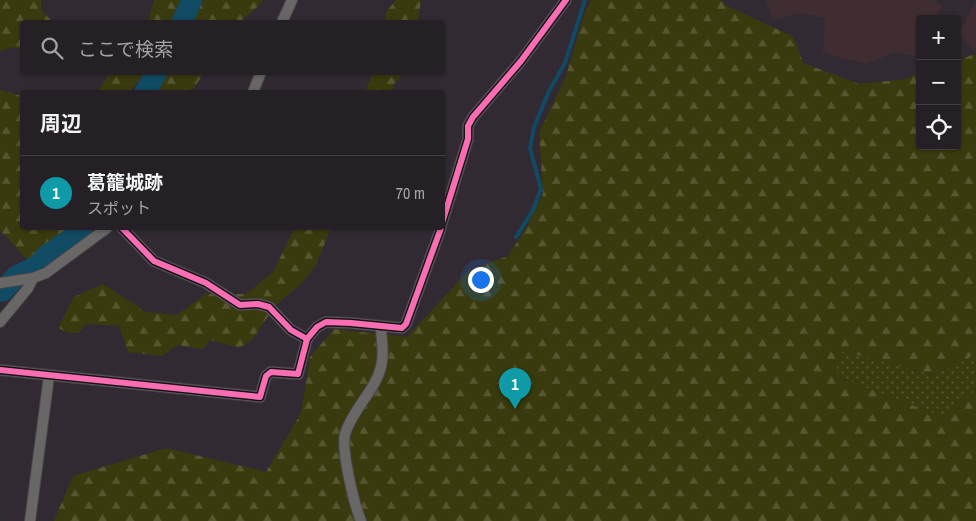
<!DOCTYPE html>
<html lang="ja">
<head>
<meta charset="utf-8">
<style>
  :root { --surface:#252026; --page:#2d282e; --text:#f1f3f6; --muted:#a3a3a7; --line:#423e43; --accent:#d93025 }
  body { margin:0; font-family:"Archivo Narrow","Noto Sans JP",sans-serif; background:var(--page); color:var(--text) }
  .controls { position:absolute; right:15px; top:15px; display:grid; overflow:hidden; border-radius:5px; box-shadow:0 1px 4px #0004 }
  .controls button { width:45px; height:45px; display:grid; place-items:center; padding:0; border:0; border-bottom:1px solid var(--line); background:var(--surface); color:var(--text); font:25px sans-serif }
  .you { position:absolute; left:480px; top:279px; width:18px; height:18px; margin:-12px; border:4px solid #fff; border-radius:50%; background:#1a73e8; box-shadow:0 0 0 8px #1a73e833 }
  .badge { display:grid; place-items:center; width:32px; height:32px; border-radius:50%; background:var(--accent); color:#fff; font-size:16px; font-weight:700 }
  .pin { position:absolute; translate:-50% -41px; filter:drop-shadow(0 1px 2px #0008) }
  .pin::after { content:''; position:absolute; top:26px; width:18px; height:15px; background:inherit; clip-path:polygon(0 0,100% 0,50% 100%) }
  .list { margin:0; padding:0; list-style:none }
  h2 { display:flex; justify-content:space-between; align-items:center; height:65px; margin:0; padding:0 20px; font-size:21px }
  h2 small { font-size:16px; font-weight:400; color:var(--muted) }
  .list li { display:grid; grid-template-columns:32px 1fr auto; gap:15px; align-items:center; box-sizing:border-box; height:75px; padding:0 20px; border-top:1px solid var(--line) }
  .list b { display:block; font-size:19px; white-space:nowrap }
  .list p { margin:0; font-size:16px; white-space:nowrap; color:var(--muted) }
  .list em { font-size:16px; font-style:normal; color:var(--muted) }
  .icon { flex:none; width:28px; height:28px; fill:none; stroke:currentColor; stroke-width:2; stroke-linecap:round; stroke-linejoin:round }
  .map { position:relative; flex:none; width:976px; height:521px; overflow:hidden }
  .search { position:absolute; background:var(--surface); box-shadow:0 1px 4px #0004; left:20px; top:20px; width:425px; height:55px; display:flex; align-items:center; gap:12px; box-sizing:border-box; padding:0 18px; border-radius:5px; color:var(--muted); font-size:19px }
  .panel { position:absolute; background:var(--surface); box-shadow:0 1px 4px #0004; left:20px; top:90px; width:425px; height:140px; border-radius:5px }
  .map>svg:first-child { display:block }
  .commercial { fill:#402d32 }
  .grass { fill:url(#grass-dots) }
  .forest { fill:url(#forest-firs) }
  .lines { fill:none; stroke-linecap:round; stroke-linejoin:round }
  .stream { stroke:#104a63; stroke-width:4 }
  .river { stroke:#104a63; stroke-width:21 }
  .street-casing { stroke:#4c464d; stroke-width:12 }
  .street { stroke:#696666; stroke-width:10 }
  .cycleway-casing { stroke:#181219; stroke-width:9 }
  .cycleway { stroke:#f96db3; stroke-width:6 }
</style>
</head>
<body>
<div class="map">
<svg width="976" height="521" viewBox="0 0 976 521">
  <defs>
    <pattern id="grass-dots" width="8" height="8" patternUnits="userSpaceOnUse" patternTransform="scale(1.25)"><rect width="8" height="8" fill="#393a0d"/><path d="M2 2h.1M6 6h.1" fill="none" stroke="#565731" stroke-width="1.8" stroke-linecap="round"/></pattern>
    <pattern id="forest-firs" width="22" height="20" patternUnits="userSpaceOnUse" patternTransform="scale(1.25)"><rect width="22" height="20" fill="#393a0d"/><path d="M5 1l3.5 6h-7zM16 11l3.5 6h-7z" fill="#565731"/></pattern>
  </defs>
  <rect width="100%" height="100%" fill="#312a32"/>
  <g class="commercial">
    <polygon points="766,0 934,0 942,6 935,19 920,19 920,57 894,52 866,64 823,53 825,18 801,13 773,20"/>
    <polygon points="976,1 976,51 973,51 959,33"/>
  </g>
  <polygon class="grass" points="843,351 934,375 976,354 976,390 943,417 833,375"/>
  <g class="forest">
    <polygon points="0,0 41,0 41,10 53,22 22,22 22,50 14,47 0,51"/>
    <polygon points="154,0 262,0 263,2 240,22 148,22"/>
    <polygon points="396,0 421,0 418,22 385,22 386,12"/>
    <polygon points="591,0 720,0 727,6 794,37 803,63 859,84 907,79 920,71 920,146 957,146 957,62 971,55 976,55 976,354 934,375 843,351 833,375 943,417 976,390 976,521 54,521 73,476 166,448 266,472 301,413 310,357 334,329 407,337 469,270 508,256 526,228 543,194 539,133 566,76 584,15"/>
    <polygon points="110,73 111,72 204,73 191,92 157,92 161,84 143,76 129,92 101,92 99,90"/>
    <polygon points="373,73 373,72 403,73 395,83 392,92 365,92"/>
    <polygon points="0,90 22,96 22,228 96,228 46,266 26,259 7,237 0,231"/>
    <polygon points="291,228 331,228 316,265 302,283 275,306 252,340 239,348 210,340 203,349 177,345 162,356 128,352 119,326 87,324 78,333 69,333 58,328 74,297 103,284 146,312 177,315 206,294 246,294 273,272 294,229"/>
  </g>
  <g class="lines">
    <polyline class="stream" points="516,237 533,210 541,189 530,148 534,127 549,91 565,63 585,0"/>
    <g class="river">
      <polyline points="182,22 192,0"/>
      <polyline points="145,92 157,72"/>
      <polyline points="0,291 3,291 16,276 35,267 47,255 78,234 82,228"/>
    </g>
    <g class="street-casing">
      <g id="street">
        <polyline points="282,22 292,0"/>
        <polyline points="253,92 261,72"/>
        <polyline points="442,223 468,139 468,126 473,117 521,61 566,0"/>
        <polyline points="122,228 154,261 206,283 240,305 258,304 269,307 291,330 307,339"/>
        <polyline points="0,283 33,278 46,273 107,228"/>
        <polyline points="0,322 28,288 33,278"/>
        <polyline points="0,370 260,397 266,376 271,372 298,374 307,339 317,327 326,322 351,323 402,328 406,324 441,228"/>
        <polyline points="30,521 49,376"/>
        <path d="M361,521c-7,-17 -20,-71 -16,-87 8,-27 34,-46 37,-73 2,-11 -1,-24 -1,-35"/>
      </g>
    </g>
    <use href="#street" class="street"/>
    <g class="cycleway-casing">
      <g id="cycleway">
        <polyline points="442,223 468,139 468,126 473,117 521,61 566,0"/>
        <polyline points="122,228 154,261 206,283 240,305 258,304 269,307 291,330 307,339"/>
        <polyline points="0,370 260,397 266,376 271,372 298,374 307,339 317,327 326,322 351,323 402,328 406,324 441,228"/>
      </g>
    </g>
    <use href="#cycleway" class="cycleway"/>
  </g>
</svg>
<div class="controls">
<button>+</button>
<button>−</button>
<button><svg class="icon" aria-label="locate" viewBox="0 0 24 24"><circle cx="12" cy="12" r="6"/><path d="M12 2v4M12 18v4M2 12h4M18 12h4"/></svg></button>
</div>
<div class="you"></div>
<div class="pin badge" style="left:515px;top:409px;background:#0f9aa8">1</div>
<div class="search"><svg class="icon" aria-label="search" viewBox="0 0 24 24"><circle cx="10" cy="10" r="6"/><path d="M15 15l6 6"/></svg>ここで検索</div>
<section class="panel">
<h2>周辺<small></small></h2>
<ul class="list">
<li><span class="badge" style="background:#0f9aa8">1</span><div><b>葛籠城跡</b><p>スポット</p></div><em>70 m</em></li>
</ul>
</section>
</div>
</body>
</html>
